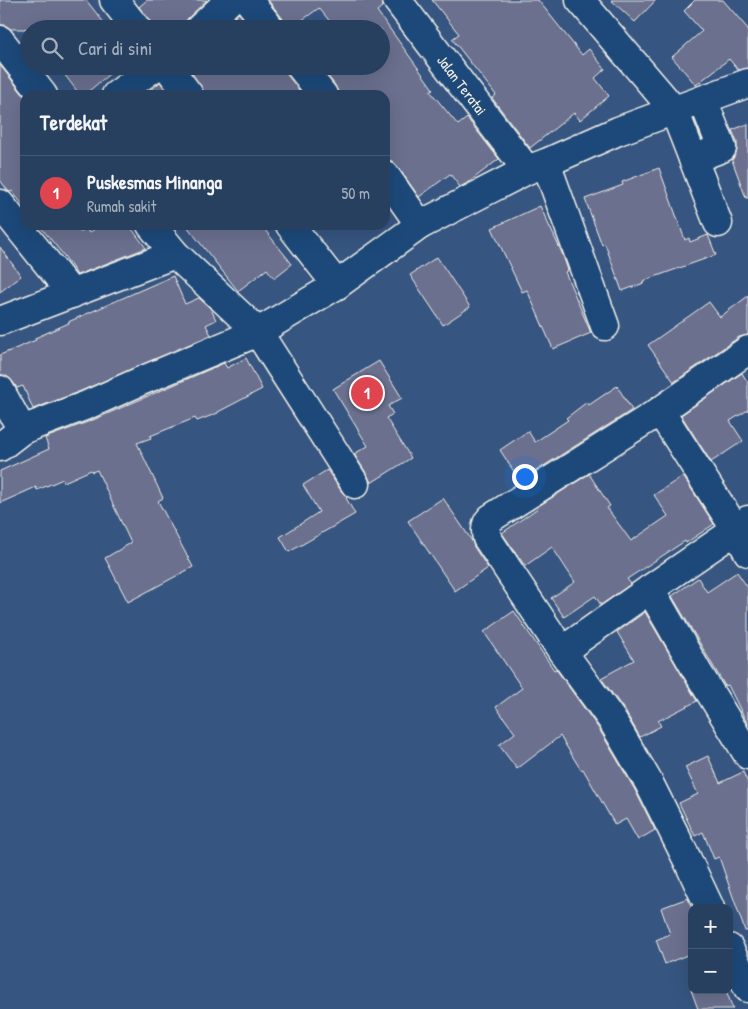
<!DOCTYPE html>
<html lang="id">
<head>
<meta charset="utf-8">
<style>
  :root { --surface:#284060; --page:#344b69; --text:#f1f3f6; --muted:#a5afbd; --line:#445975; --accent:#8c9099 }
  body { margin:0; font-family:"Patrick Hand",sans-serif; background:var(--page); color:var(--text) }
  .controls { position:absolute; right:15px; bottom:15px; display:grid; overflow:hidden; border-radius:10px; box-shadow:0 5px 20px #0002 }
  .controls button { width:45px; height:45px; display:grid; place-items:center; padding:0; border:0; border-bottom:1px solid var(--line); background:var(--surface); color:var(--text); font:25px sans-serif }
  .you { position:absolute; left:524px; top:476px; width:18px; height:18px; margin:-12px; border:4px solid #fff; border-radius:50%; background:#1a73e8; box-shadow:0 0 0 8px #1a73e833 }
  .badge { display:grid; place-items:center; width:32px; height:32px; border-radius:50%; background:var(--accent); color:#fff; font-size:16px; font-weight:700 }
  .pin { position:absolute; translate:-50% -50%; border:2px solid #fff; box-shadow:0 1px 5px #0006 }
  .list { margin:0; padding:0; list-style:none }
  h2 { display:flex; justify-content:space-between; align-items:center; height:65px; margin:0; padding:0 20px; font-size:21px }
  h2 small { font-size:16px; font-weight:400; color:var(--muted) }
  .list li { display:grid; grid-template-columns:32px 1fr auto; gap:15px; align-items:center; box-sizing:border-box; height:75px; padding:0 20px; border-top:1px solid var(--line) }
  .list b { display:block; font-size:19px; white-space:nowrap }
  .list p { margin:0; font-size:16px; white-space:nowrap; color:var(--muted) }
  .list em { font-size:16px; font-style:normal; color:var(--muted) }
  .icon { flex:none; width:28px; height:28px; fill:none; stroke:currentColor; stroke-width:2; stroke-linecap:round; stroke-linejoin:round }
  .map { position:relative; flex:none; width:748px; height:1009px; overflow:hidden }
  .search { position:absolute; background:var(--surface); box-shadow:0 5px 20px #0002; left:20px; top:20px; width:370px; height:55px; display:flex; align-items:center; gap:12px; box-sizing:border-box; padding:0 18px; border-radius:28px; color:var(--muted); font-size:19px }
  .panel { position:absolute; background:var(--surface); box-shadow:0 5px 20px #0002; left:20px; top:90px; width:370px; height:140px; border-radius:15px }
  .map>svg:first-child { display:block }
  .building { fill:#6a708e; stroke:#f4f1e8 }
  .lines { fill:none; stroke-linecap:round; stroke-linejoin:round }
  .minor-casing { stroke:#f4f1e8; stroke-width:31 }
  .minor { stroke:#1f4a7a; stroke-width:28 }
  .labels { text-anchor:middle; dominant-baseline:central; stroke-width:4; stroke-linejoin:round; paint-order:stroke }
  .street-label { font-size:15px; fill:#f4f1e8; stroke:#1f4a7a }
</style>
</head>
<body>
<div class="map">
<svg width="748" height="1009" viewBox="0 0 748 1009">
  <rect width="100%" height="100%" fill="#365580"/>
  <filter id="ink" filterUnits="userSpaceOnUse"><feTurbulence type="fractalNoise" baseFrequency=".02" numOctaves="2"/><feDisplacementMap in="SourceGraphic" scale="10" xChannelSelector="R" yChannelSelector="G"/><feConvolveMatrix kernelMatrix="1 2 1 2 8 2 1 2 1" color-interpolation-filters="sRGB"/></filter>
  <g filter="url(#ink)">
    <g class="building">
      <polygon points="0,0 86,0 109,29 26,29 25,28 25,29 10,29 5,25 0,25"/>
      <polygon points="147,0 207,0 188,18 184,24 184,29 152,29 149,19 139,7"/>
      <polygon points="268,0 382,0 383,6 377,11 433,89 430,91 458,125 467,118 499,159 469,182 460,187 450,174 419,197 397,166 392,161 385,160 385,95 338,95 338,92 335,85 320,66 381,66 381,29 336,29 319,8 290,29 286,29 283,19"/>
      <polygon points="432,0 538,0 582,55 589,49 605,69 595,78 609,96 580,120 574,113 530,148 492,98 496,95 452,39 459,34"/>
      <polygon points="611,0 656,0 635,22"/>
      <polygon points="695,0 723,0 748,29 748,68 738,70 729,59 696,85 672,57 702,31 684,11"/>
      <polygon points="239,13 251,29 222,29"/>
      <polygon points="0,65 25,97 25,208 12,191 10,192 8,191 0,180"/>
      <polygon points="58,66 119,66 84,95 80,95"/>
      <polygon points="187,66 285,66 288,76 303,95 204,95 201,86"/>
      <polygon points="160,82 169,95 145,95 158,84"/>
      <polygon points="748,124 748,198 746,198 732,160 734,157 737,150 737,142 732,130"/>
      <polygon points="659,168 685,240 689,238 690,242 708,235 716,255 643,281 644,283 622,291 605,244 602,245 585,199 623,185 622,182"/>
      <polygon points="540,206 562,253 568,270 565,272 591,333 553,349 527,290 522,292 492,228"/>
      <polygon points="39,225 74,225 80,232 86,228 89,233 100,225 129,225 146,248 77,275 65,257"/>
      <polygon points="186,225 261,225 292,264 274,278 267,269 238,291"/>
      <polygon points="0,247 21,276 0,292"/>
      <polygon points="437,257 470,307 443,325 410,275"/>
      <polygon points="173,276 185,304 199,298 211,309 216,320 206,325 211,335 81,391 33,409 23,386 17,388 13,382 8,377 0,374 0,355 36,340 35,338 69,323 68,322"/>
      <polygon points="748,296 748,335 739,337 674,382 648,345 709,302 720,317"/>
      <polygon points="246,358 262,389 218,412 218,413 197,421 195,418 150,436 151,438 137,443 163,498 158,501 193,567 128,602 105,558 131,543 97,470 92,472 91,470 64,482 63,479 37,490 36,487 0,503 0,471 49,449 45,438 93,420 224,363 227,368"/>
      <polygon points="379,361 402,398 388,406 393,414 386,418 411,458 371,483 368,476 354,454 368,446 333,389"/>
      <polygon points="742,373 748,383 748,410 730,421 743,441 711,462 681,415"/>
      <polygon points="617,386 632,410 520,481 500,450 528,431 535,442 568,420 566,418 587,402 589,405"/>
      <polygon points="327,470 342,492 347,497 346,498 355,514 289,552 280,537 319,512 303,485"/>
      <polygon points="589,474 610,506 607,508 631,541 668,516 654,495 683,476 714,524 686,543 685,541 627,579 631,584 601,605 595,596 564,617 551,598 575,582 552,547 525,566 502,533 538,508 537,507"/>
      <polygon points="443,498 472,541 474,547 488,568 455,591 408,521"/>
      <polygon points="737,572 748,588 748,725 728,685 725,686 672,596 698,578 707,592"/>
      <polygon points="514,611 554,670 556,669 599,729 635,790 655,830 638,840 626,819 615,825 583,769 581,770 560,736 517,769 499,745 515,733 496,707 522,688 484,632"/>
      <polygon points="645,612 697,701 658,721 661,726 640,737 625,711 601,678 634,660 617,632"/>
      <polygon points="708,756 720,783 743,772 748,783 748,931 745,931 719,857 714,859 703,832 695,836 679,803 698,794 685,767"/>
      <polygon points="688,898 692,909 692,953 665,964 656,940 670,934 661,908"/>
      <polygon points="691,990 726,990 733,1009 698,1009"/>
    </g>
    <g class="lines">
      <g class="minor-casing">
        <g id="minor">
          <polyline points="114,0 137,29"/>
          <polyline points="248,0 271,29"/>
          <polyline points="397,0 527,170"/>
          <polyline points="580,0 674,110 718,223"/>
          <polyline points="199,29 230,0"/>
          <polyline points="0,40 43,95"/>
          <polyline points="167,66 189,95"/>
          <polyline points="300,66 323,95"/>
          <polyline points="116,95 156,66"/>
          <polyline points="693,159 722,148 703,100"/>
          <polyline points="546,163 605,326"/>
          <polyline points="385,175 420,225"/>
          <polyline points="0,204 72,294"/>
          <polyline points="151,225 175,254 258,332 355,484"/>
          <polyline points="290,225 337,285"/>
          <polyline points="0,321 175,254"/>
          <polyline points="0,390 22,430"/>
          <polyline points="660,411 736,530 748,552"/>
          <polyline points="0,447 22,430 87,405 141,381 258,332 337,285 420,225 527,170 546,163 618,131 748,83"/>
          <polyline points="650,589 697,671 748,755"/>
          <path d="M562,651l-75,-113c-2,-8 -2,-14 4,-20l169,-107 88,-61"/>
          <polyline points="710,908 687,859 649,783 612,720 562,651 650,589 736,530 748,520"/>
          <polyline points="729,948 748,988"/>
        </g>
      </g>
      <use href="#minor" class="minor"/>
    </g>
  </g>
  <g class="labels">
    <g class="street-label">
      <text transform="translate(462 85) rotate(53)">Jalan Teratai</text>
    </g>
  </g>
</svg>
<div class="controls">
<button>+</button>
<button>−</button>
</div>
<div class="you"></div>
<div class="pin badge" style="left:367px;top:393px;background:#e0444e">1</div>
<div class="search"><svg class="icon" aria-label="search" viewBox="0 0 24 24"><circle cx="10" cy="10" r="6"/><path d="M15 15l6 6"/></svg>Cari di sini</div>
<section class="panel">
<h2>Terdekat<small></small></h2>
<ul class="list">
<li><span class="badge" style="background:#e0444e">1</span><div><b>Puskesmas Minanga</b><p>Rumah sakit</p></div><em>50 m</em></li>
</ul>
</section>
</div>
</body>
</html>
